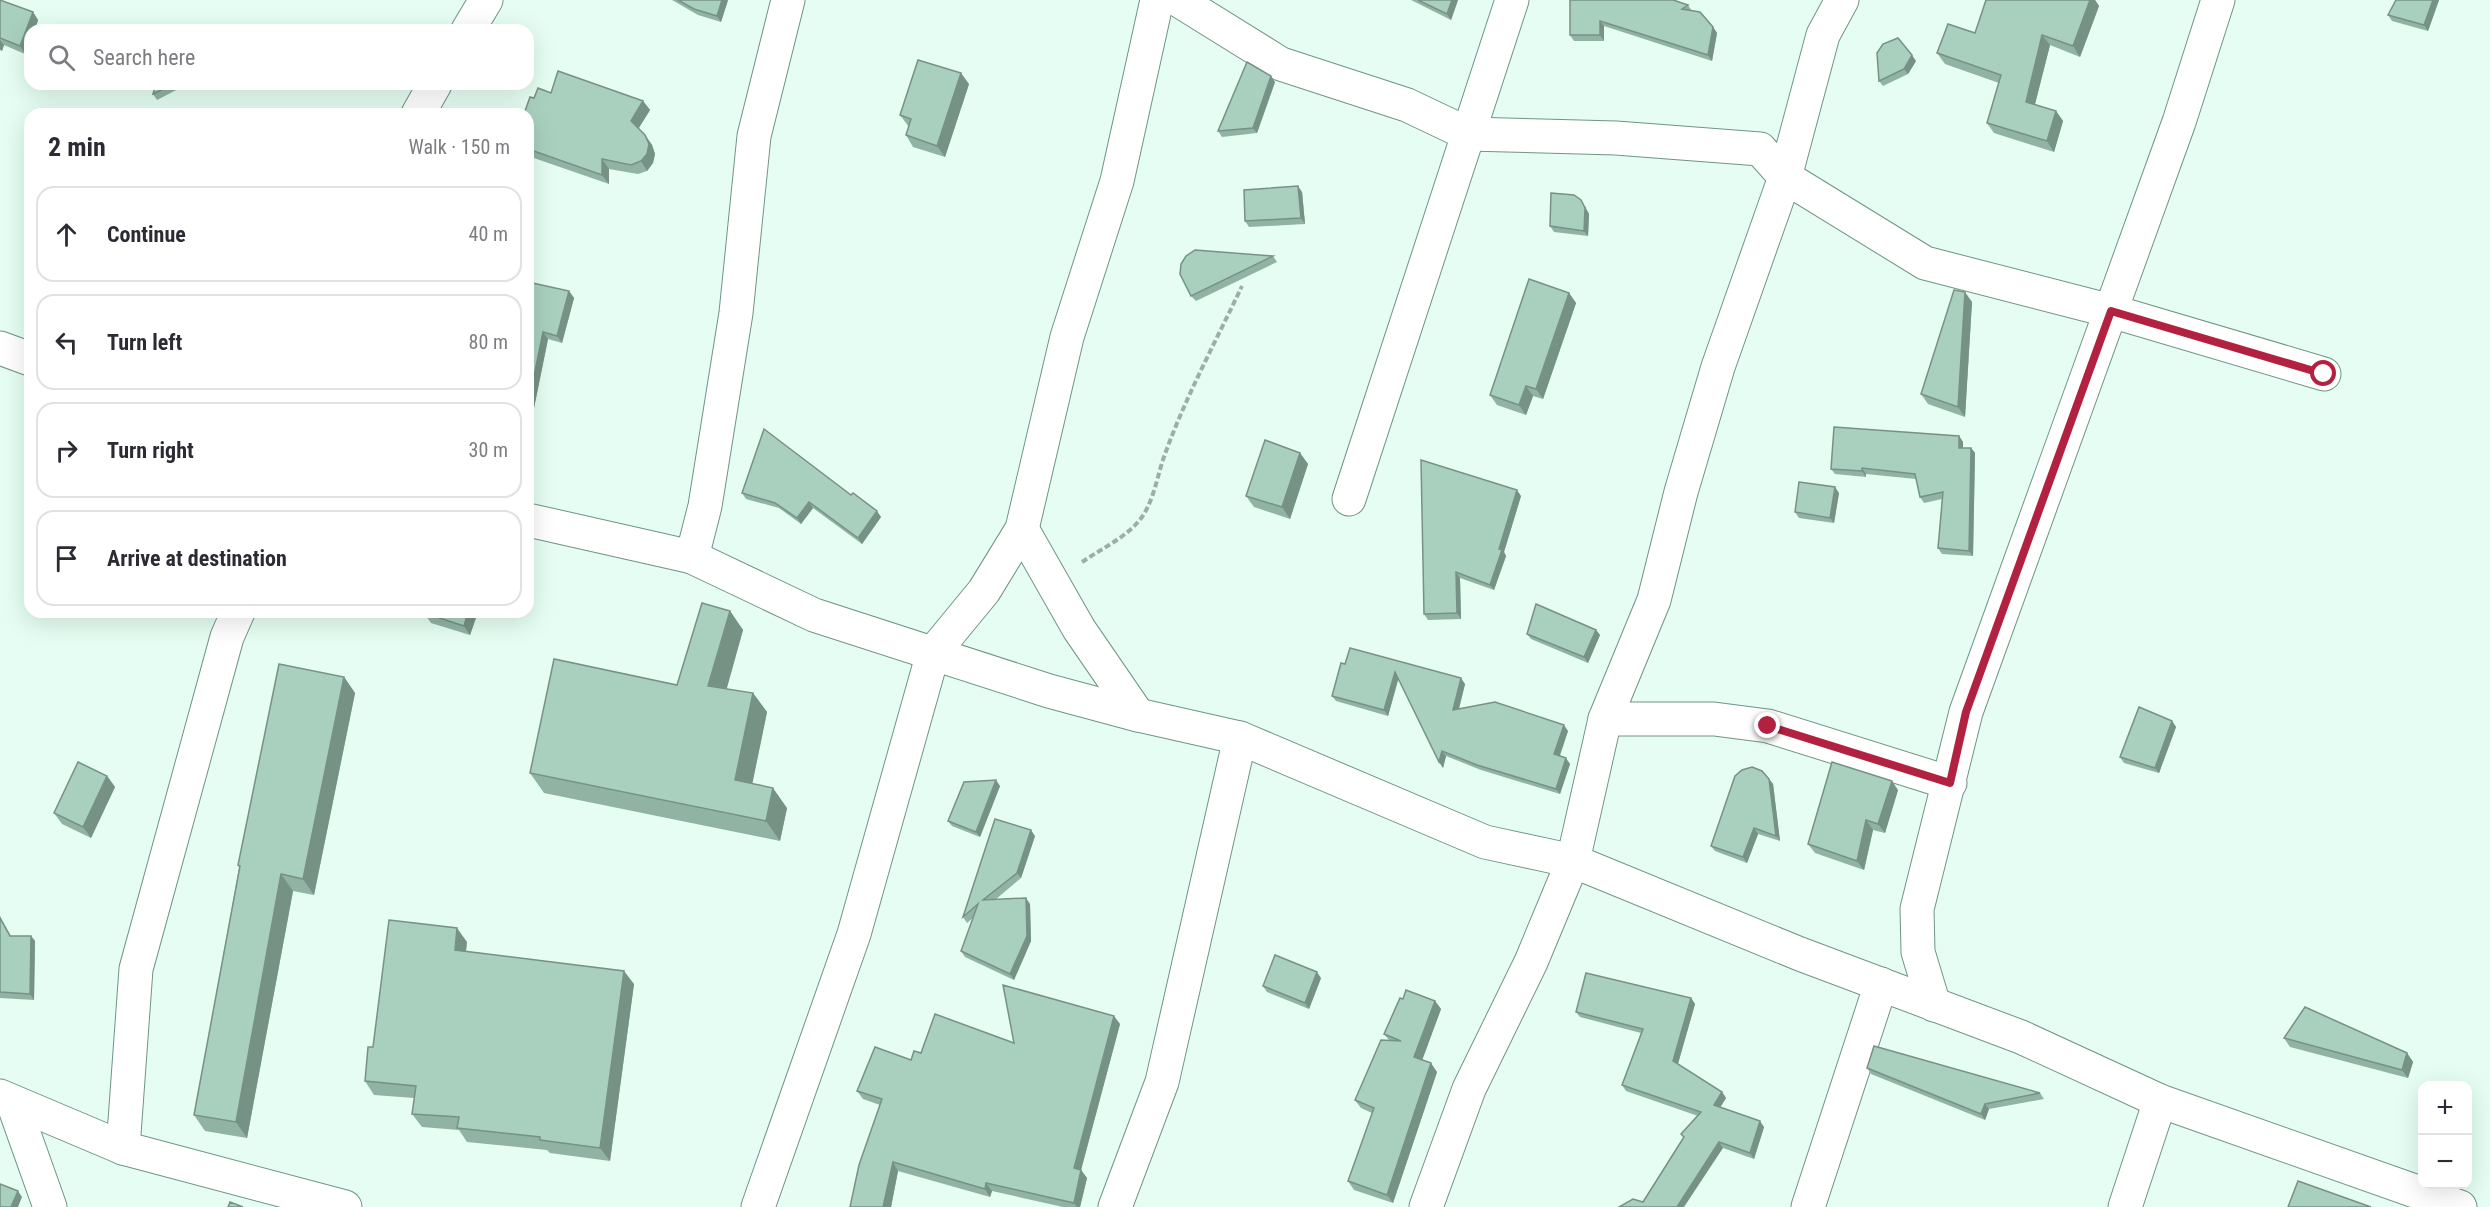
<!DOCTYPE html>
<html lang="en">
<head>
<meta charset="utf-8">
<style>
  :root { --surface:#fff; --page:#f2f2f3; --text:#2b2b33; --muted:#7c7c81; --line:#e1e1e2 }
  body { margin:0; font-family:"Roboto Condensed",sans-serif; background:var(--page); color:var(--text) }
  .controls { position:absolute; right:18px; bottom:18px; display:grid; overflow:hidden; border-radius:12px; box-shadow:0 6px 24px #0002 }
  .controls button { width:54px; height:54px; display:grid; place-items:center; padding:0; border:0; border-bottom:2px solid var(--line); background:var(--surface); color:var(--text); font:30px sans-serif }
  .stop { position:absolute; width:18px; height:18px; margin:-14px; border:4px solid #b32140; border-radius:50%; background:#fff }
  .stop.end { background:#b32140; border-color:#fff; box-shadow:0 2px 6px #0008 }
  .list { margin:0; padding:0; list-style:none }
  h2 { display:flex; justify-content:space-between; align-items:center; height:78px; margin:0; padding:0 24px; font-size:26px }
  h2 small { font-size:20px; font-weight:400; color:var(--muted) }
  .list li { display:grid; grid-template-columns:39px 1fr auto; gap:18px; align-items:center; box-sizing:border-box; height:96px; margin:0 12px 12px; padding:0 12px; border:2px solid var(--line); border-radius:18px }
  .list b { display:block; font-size:22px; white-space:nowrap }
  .list em { font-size:20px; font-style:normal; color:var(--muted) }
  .icon { flex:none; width:33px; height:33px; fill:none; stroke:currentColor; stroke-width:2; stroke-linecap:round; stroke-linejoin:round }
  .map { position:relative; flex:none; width:2490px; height:1207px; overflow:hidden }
  .search { position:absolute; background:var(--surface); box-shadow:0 6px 24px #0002; left:24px; top:24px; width:510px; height:66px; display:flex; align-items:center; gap:15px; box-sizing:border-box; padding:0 21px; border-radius:18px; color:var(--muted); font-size:22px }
  .panel { position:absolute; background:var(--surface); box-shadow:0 6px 24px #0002; left:24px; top:108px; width:510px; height:510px; border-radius:18px }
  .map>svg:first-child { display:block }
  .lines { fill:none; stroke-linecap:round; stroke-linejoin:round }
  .minor-casing { stroke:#709584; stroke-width:35 }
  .path { stroke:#9aafa6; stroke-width:4; stroke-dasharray:6 3; stroke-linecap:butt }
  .minor { stroke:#fff; stroke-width:33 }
  .wall { fill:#91b3a3 }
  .shaded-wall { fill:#769285 }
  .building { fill:#a9d0be; stroke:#769285; stroke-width:1.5 }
  .route { stroke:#b32140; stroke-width:8 }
</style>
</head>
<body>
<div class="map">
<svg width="2490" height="1207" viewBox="0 0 2490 1207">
  <rect width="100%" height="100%" fill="#e5fdf2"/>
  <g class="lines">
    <g class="minor-casing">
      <g id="minor">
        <polyline points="1178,0 1281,64 1407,105 1468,134 1616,138 1760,149 1785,177 1925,263 2111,311 2324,374"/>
        <polyline points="468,30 486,0"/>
        <polyline points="418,114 435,84"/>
        <polyline points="0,348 30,359"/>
        <polyline points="1349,499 1512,0"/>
        <polyline points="528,520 692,557 814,615 1049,691 1138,715 1240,738 1485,842 1573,861 1800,954 2021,1037 2160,1101 2460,1207"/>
        <polyline points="1022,529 1079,629 1138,715"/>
        <polyline points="692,557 705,506 736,313 754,136 788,0"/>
        <polyline points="1605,719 1714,719 1768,726 1950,783"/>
        <polyline points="1934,1005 1918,952 1917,909 1966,712 2179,122 2218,0"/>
        <polyline points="0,1096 123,1148 345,1207"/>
        <polyline points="13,1103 50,1207"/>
        <polyline points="123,1148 136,969 227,637 238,612"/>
        <polyline points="758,1207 854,934 933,653 984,591 1022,529 1067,337 1117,181 1157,0"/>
        <polyline points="1115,1207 1162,1082 1240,738"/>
        <polyline points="1426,1207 1469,1089 1531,962 1573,861 1605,719 1654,600 1681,492 1718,367 1785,177 1823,35 1842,0"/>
        <polyline points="1808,1207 1881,984"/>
        <polyline points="2125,1207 2160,1101"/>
      </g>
    </g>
    <path class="path" d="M1082,562c19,-13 41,-23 56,-40 16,-18 19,-47 27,-68 21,-58 51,-113 77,-168"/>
    <use href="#minor" class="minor"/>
  </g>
  <g class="wall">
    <polygon points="0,0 33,12 38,20 35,30 30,30 30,42 25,54 4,45 2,51 0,50"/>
    <polygon points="672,0 728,0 721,22 698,15"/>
    <polygon points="1411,0 1458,0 1451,20"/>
    <polygon points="1570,0 1688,5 1692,11 1713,27 1717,33 1712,61 1604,26 1604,41 1574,41 1570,35"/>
    <polygon points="1986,0 2095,0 2099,6 2080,57 2050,45 2035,104 2056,111 2063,121 2054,152 1994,133 1987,123 1999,83 1945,64 1937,53 1975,33"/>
    <polygon points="2396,0 2439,0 2428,31 2392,21 2388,15"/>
    <polygon points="1916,61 1908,74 1883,86 1879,81"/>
    <polygon points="1275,82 1257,133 1222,137 1218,131"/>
    <polygon points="156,84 188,84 157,100 153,94"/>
    <polygon points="969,84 945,157 913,147 906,135 909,127 900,115"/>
    <polygon points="551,93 643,101 650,110 638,129 645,135 652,145 655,154 653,163 647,171 638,174 609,169 609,184 528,156 528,114 534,98"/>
    <polygon points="1302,192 1305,224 1249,227 1245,221"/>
    <polygon points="1585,206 1589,214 1588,236 1554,232 1550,226"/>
    <polygon points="1273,256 1277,262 1196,301 1191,296"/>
    <polygon points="528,282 569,291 574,298 562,343 548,339 534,408 528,406"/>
    <polygon points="1569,293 1576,303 1543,399 1533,396 1526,415 1497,405 1490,395"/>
    <polygon points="1972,302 1965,417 1928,404 1921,394"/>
    <polygon points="1959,436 1963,442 1963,448 1971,448 1975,453 1973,556 1942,554 1938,548 1942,499 1924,503 1920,497 1916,479 1866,474 1866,477 1835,474 1831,469"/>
    <polygon points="1300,453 1308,464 1290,519 1254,507 1246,496"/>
    <polygon points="1421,460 1521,496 1504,552 1506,556 1494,590 1460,578 1461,619 1428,620 1424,614"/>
    <polygon points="742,493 851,495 881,517 862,544 813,508 801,524 779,508 746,499"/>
    <polygon points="1839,493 1834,523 1799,518 1795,512"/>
    <polygon points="730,611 743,630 726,689 753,693 767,712 752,784 787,808 780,841 544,793 530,773 677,685"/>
    <polygon points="425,612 478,612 470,635 431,623 424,613"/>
    <polygon points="1596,630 1600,635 1588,663 1531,639 1527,634"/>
    <polygon points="1341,663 1465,684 1459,709 1568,731 1560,756 1570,764 1560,794 1481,770 1446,756 1443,768 1398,679 1388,716 1336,701 1332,696"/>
    <polygon points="344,677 355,693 314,895 293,891 247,1138 205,1131 194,1115 239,868 238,865"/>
    <polygon points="2172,721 2176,727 2159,773 2124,763 2120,757"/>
    <polygon points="107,776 115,787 91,838 62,824 54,813"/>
    <polygon points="1769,779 1773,784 1780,841 1758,834 1747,863 1715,851 1711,846"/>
    <polygon points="1000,786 980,837 952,826 948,821"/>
    <polygon points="1898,790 1885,833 1873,830 1864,870 1815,853 1808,844"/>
    <polygon points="1035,836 1021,878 995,900 1030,904 1031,941 1014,980 965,957 961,951 974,917 967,923 963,917"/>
    <polygon points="0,916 11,936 31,936 35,941 34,1000 0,998"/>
    <polygon points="467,942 466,952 634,984 610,1161 550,1153 547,1150 467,1142 459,1130 422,1127 412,1114 414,1098 374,1095 365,1081 373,1047"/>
    <polygon points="1321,978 1309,1009 1267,992 1263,986"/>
    <polygon points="1691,998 1695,1004 1678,1064 1722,1092 1726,1098 1720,1107 1764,1127 1754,1159 1723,1148 1643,1202 1684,1138 1681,1134 1698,1116 1626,1091 1622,1085 1641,1033 1580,1017 1576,1012"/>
    <polygon points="1403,999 1435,1001 1441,1009 1422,1060 1437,1072 1393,1203 1354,1190 1348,1181 1372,1113 1361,1108 1355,1100 1389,1040 1384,1034"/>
    <polygon points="1120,1024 1081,1170 1087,1178 1080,1207 1063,1207 992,1191 990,1197 898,1171 891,1207 880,1105 863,1099 857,1091 911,1060 1014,1043"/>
    <polygon points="2284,1038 2407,1053 2413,1062 2408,1078 2290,1047"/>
    <polygon points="1867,1068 2040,1093 2044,1099 1989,1109 1985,1120 1871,1074"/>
  </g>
  <g class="shaded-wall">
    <polygon points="722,0 728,0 721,22 717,16"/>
    <polygon points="1452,0 1458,0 1451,20 1447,14"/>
    <polygon points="2090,0 2095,0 2099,6 2080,57 2073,46"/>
    <polygon points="2433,0 2439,0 2428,31 2424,25"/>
    <polygon points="33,12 38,20 35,30 30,30 30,42 25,54 20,46"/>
    <polygon points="1600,21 1604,26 1604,41 1600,35"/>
    <polygon points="1713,27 1717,33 1712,61 1708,55"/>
    <polygon points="2042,35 2050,45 2033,112 2026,102"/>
    <polygon points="0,40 4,45 2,51 0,49"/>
    <polygon points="1912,55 1916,61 1908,74 1904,69"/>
    <polygon points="961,73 969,84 945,157 937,146"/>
    <polygon points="1271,76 1275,82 1257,133 1253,128"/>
    <polygon points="643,101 650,110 637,131 631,121"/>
    <polygon points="2056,111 2063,121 2054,152 2047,141"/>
    <polygon points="645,135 652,145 655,154 653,163 647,171 641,161"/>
    <polygon points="602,159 609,169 609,184 602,175"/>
    <polygon points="1298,186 1302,192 1305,224 1301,218"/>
    <polygon points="1581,200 1589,214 1588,236 1584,231"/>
    <polygon points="569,291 574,298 562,343 557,336"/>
    <polygon points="1965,292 1972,302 1965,417 1958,407"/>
    <polygon points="1569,293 1576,303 1543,399 1536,389"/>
    <polygon points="543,332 548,339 534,408 529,401"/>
    <polygon points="1526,386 1533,396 1526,415 1519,405"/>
    <polygon points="1959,436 1963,442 1963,454 1959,448"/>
    <polygon points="1971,448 1975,453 1973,556 1969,551"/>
    <polygon points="1300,453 1308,464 1290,519 1282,507"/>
    <polygon points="1862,468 1866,474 1866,477 1862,471"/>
    <polygon points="1835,487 1839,493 1834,523 1830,518"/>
    <polygon points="1517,490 1521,496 1504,552 1506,556 1494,590 1490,585 1499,549"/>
    <polygon points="809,502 813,508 801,524 797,518"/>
    <polygon points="877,511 881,517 862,544 858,538"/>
    <polygon points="1456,572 1460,578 1461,619 1457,613"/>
    <polygon points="730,611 743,630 722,706 708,686"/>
    <polygon points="468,612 478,612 470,635 464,626"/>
    <polygon points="1596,630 1600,635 1588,663 1584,657"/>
    <polygon points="1395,672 1399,677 1388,716 1384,710"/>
    <polygon points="344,677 355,693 314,895 303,879"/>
    <polygon points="1461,678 1465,684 1457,716 1453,710"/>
    <polygon points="753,693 767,712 749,800 735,780"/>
    <polygon points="2172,721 2176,727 2159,773 2155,768"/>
    <polygon points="1564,725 1568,731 1558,760 1554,754"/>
    <polygon points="1442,751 1446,756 1443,768 1439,762"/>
    <polygon points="1566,758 1570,764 1560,794 1556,789"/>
    <polygon points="107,776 115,787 91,838 83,827"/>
    <polygon points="1769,779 1773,784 1780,841 1776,836"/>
    <polygon points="996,780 1000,786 980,837 976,832"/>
    <polygon points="1892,781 1898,790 1885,833 1878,824"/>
    <polygon points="773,788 787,808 780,841 766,821"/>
    <polygon points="1866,820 1873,830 1864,870 1857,861"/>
    <polygon points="1754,828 1758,834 1747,863 1743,857"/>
    <polygon points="1031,830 1035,836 1021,878 1017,873"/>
    <polygon points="281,874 293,891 247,1138 236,1122"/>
    <polygon points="1026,898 1030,904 1031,941 1014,980 1010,974"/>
    <polygon points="457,928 467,942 464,964 455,950"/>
    <polygon points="31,936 35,941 34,1000 30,994"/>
    <polygon points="624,971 634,984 610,1161 600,1148"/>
    <polygon points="1317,972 1321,978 1309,1009 1305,1003"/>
    <polygon points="1691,998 1695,1004 1677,1067 1673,1061"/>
    <polygon points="1435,1001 1441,1009 1420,1066 1414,1057"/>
    <polygon points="1114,1016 1120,1024 1081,1170 1087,1178 1080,1207 1077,1207 1074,1203 1074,1168"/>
    <polygon points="2407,1053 2413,1062 2408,1078 2402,1070"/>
    <polygon points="1431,1063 1437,1072 1393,1203 1387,1195"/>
    <polygon points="1722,1092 1726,1098 1718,1111 1714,1105"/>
    <polygon points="1985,1104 1989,1109 1985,1120 1981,1114"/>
    <polygon points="1760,1121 1764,1127 1754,1159 1750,1153"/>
    <polygon points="1719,1142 1723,1148 1684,1207 1677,1207"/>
    <polygon points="893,1162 898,1171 891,1207 883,1207"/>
    <polygon points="986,1183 992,1191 990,1197 985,1189"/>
    <polygon points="18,1191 22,1197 18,1207 11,1207"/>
  </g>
  <g class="building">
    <polygon points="0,0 33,12 20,46 0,38"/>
    <polygon points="678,0 722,0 717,16 694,9"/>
    <polygon points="1418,0 1452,0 1447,14"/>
    <polygon points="1570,0 1673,0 1688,5 1682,9 1700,12 1713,27 1708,55 1600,21 1600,35 1570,35"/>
    <polygon points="1986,0 2090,0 2073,46 2042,35 2026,102 2056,111 2047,141 1987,123 2001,75 1937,53 1948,24 1975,33"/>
    <polygon points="2396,0 2433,0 2424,25 2388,15"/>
    <polygon points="1898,38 1912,55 1904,69 1879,81 1877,53 1883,44"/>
    <polygon points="918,60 961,73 937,146 906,135 911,119 900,115"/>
    <polygon points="1247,62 1271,76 1253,128 1218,131"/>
    <polygon points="558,71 643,101 631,121 645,135 649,144 647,154 641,161 631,165 602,159 602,175 528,149 528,114 524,114 530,97 534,98 538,88 551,93"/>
    <polygon points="156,84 173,84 153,94"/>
    <polygon points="1298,186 1301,218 1245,221 1244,190"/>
    <polygon points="1551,193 1574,195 1581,200 1585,208 1584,231 1550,226"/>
    <polygon points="1195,250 1273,256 1191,296 1180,274 1181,264 1186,256"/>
    <polygon points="1529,279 1569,293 1536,389 1526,386 1519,405 1490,395"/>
    <polygon points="528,282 569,291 557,336 543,332 529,401 528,400"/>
    <polygon points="1954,290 1965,292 1958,407 1921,394"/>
    <polygon points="1834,427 1959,436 1959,448 1971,448 1969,551 1938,548 1943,492 1920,497 1915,474 1862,468 1862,471 1831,469"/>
    <polygon points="764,429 851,495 853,493 877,511 858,538 809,502 797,518 775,503 742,493"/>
    <polygon points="1265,440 1300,453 1282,507 1246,496"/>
    <polygon points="1421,460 1517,490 1499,549 1502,550 1490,585 1456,572 1457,613 1424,614"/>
    <polygon points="1799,482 1835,487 1830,518 1795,512"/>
    <polygon points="702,603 730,611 708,686 753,693 735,780 773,788 766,821 530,773 554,659 677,685"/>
    <polygon points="1536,604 1596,630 1584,657 1527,634"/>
    <polygon points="425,612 468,612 464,626 424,613"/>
    <polygon points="1350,648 1461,678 1453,710 1495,702 1564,725 1554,754 1566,758 1556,789 1477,765 1442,751 1439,762 1395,672 1384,710 1332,696 1341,663 1345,664"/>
    <polygon points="279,664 344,677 303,879 281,874 236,1122 194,1115 240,866 238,865"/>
    <polygon points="2139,707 2172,721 2155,768 2120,757"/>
    <polygon points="78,762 107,776 83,827 54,813"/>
    <polygon points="1832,762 1892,781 1878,824 1866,820 1857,861 1808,844"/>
    <polygon points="1752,767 1762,771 1769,779 1776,836 1754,828 1743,857 1711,846 1735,776 1742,770"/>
    <polygon points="996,780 976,832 948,821 964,782"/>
    <polygon points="995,819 1031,830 1017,873 983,900 1026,898 1027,936 1010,974 961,951 978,904 963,917"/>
    <polygon points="0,918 10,936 31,936 30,994 0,992"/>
    <polygon points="389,920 457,928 455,950 624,971 600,1148 540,1140 540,1137 457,1128 459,1117 412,1114 416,1086 365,1081 368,1047 373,1047"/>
    <polygon points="1275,955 1317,972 1305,1003 1263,986"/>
    <polygon points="1586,973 1691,998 1673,1061 1722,1092 1714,1105 1760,1121 1750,1153 1719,1142 1677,1207 1619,1207 1633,1199 1643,1202 1684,1137 1681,1134 1701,1112 1622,1085 1643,1029 1576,1012"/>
    <polygon points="1003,985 1114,1016 1074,1168 1081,1170 1074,1203 986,1183 985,1189 893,1162 883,1207 850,1207 859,1165 882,1099 857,1091 875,1047 911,1060 914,1051 921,1053 935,1014 1014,1043"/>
    <polygon points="1406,990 1435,1001 1414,1057 1431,1063 1387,1195 1348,1181 1374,1108 1355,1100 1381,1040 1401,1041 1384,1034 1400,998 1403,999"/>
    <polygon points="2305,1007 2407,1053 2402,1070 2284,1038"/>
    <polygon points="1874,1046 2040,1093 1985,1104 1981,1114 1867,1068"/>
    <polygon points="2298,1181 2371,1207 2288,1207"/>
    <polygon points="0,1184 18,1191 11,1207 0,1207"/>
    <polygon points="230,1202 243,1207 228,1207"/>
  </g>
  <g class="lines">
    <polyline class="route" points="1768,726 1950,783 1966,712 2111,311 2324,374"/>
  </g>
</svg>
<div class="controls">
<button>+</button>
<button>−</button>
</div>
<div class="stop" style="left:2324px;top:374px"></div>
<div class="stop end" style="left:1768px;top:726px"></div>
<div class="search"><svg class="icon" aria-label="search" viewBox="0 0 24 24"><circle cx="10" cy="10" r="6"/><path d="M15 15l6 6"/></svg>Search here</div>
<section class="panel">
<h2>2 min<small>Walk · 150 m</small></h2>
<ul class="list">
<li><svg class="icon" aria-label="ahead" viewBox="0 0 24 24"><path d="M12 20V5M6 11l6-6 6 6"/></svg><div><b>Continue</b></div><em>40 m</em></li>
<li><svg class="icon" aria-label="left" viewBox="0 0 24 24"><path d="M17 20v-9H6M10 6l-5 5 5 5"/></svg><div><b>Turn left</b></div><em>80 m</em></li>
<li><svg class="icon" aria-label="right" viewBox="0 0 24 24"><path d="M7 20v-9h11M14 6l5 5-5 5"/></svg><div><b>Turn right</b></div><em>30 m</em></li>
<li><svg class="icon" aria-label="arrive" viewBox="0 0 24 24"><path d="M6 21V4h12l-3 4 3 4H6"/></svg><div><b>Arrive at destination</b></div></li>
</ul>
</section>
</div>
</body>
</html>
